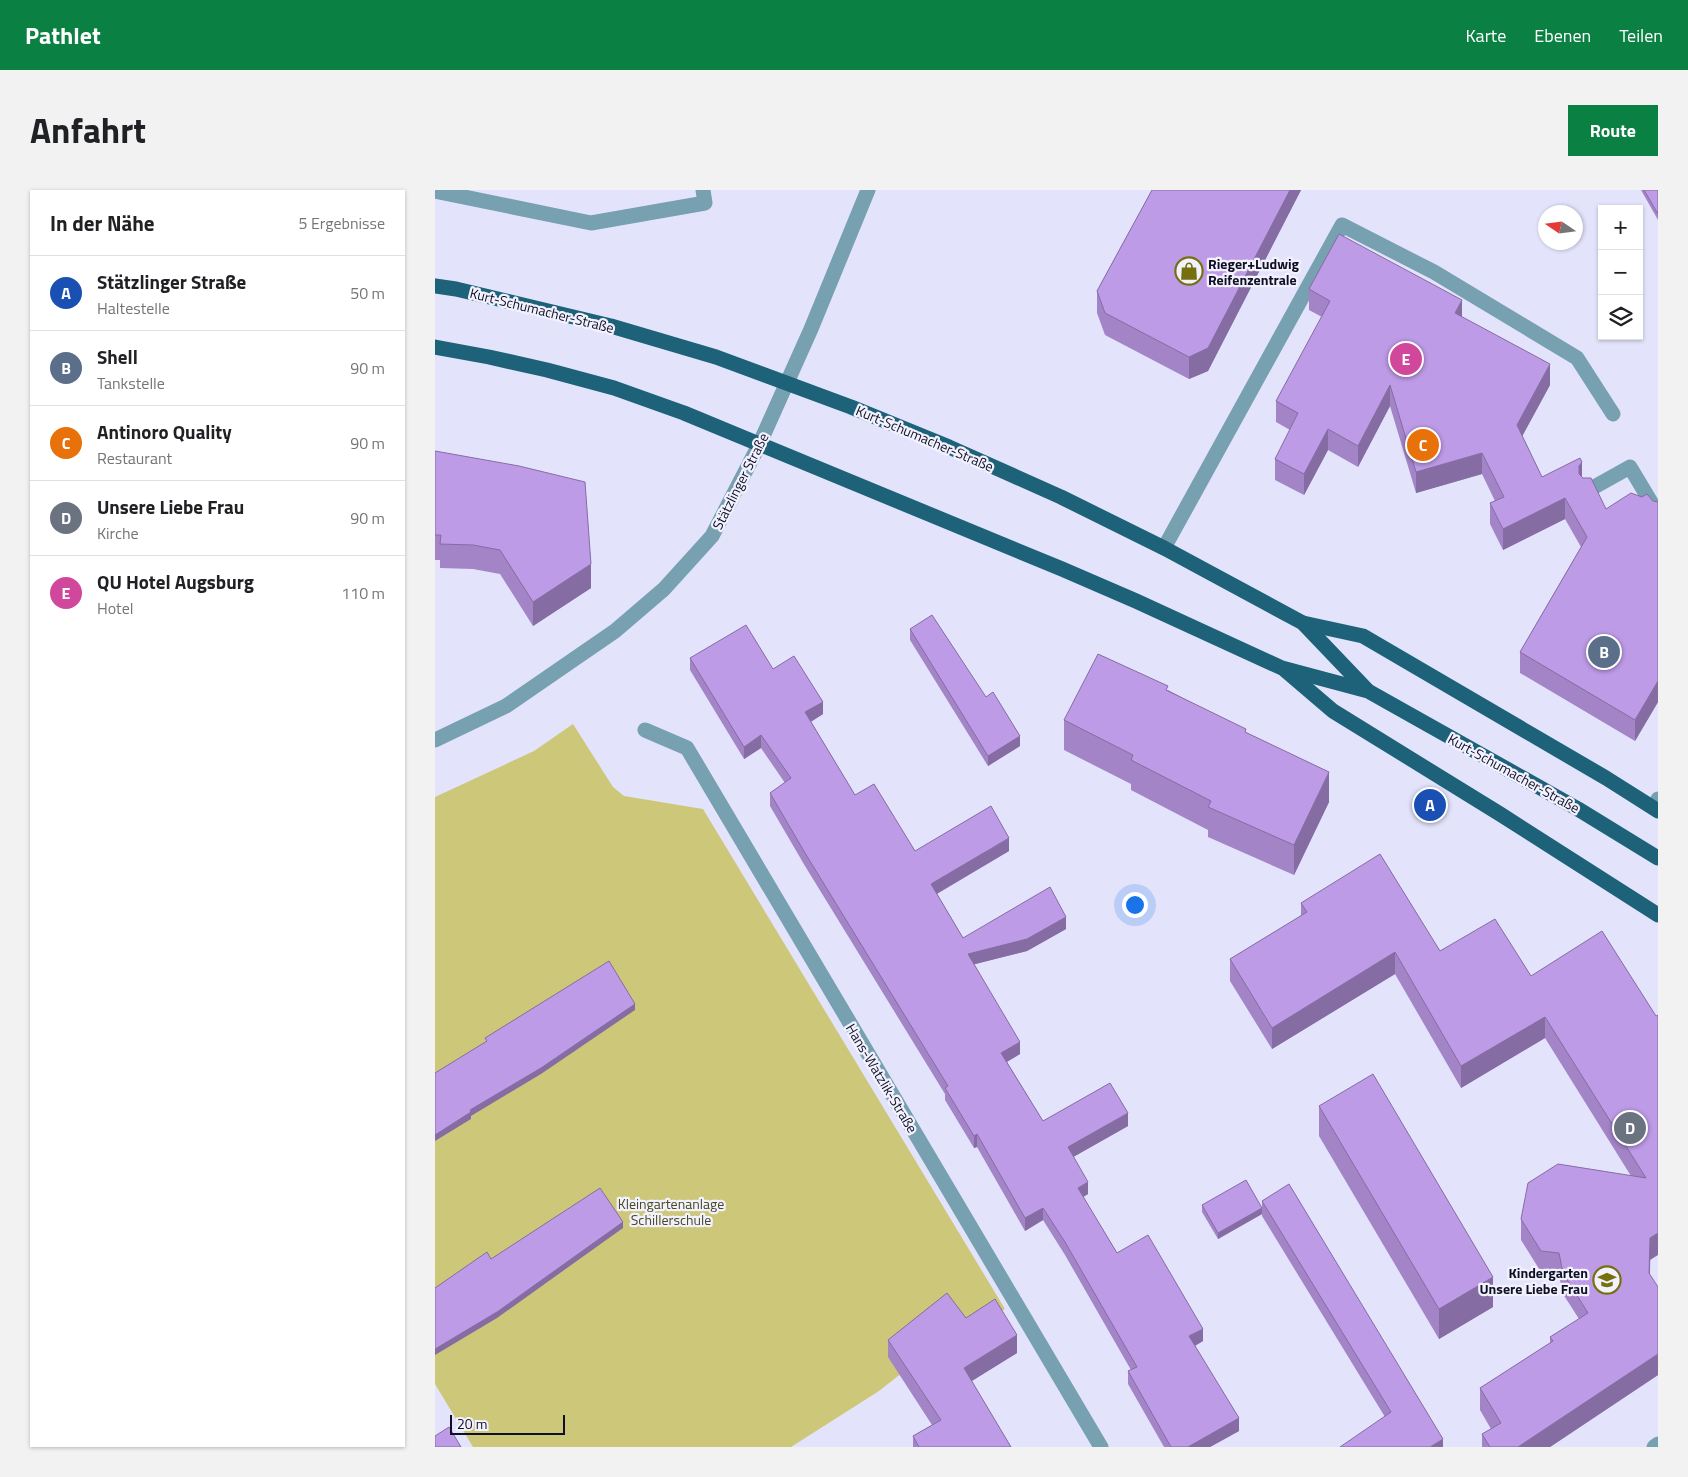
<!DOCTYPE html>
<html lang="de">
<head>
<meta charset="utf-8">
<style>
  :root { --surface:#fff; --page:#f2f2f2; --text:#202124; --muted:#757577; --line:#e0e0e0; --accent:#0b8043 }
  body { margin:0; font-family:"Titillium Web",sans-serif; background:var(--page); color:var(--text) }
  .controls { position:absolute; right:15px; top:15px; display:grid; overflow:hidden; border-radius:0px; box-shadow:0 1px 4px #0004 }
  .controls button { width:45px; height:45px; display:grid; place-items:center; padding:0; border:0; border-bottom:1px solid var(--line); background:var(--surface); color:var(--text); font:25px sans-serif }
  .compass { position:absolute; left:1103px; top:15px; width:45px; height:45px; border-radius:50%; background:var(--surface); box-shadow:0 1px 4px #0004; rotate:283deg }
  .scale { position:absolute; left:15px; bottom:12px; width:115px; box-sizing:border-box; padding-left:5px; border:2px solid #110f24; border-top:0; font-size:14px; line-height:18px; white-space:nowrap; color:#110f24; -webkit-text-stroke:4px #f2f2ff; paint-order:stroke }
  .you { position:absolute; left:699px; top:714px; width:18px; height:18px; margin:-12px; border:4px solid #fff; border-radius:50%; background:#1a73e8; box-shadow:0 0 0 8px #1a73e833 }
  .badge { display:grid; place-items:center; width:32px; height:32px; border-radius:50%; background:var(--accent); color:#fff; font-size:16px; font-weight:700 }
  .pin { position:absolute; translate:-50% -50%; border:2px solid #fff; box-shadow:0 1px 5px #0006 }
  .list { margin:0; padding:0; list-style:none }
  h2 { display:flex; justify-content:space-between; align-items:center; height:65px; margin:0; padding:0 20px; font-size:21px }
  h2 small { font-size:16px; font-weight:400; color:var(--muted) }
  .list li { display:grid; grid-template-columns:32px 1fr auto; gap:15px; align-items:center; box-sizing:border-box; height:75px; padding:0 20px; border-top:1px solid var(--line) }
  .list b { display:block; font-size:19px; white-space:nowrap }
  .list p { margin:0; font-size:16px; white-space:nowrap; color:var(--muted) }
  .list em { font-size:16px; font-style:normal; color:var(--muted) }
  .icon { flex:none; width:28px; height:28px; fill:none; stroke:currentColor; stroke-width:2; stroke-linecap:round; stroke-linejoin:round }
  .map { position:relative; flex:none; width:1223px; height:1257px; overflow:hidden; border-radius:0px }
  header { display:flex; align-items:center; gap:30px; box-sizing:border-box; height:70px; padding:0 25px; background:var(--accent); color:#fff }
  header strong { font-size:24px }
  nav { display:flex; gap:28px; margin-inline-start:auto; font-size:18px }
  .intro { display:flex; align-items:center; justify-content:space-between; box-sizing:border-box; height:120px; padding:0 30px }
  h1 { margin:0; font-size:35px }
  .button { padding:12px 22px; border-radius:0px; background:var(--accent); color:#fff; font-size:18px; font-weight:700 }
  main { display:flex; gap:30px; padding:0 30px }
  aside { flex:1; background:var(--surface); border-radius:0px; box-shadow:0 1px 4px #0004 }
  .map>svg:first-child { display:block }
  .green { fill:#cdc77a }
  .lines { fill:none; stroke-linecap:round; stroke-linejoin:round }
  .minor { stroke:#77a0b0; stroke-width:15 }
  .major { stroke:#1d6279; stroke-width:15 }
  .wall { fill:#a385c7 }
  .shaded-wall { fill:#856ca2 }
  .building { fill:#be9be7; stroke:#856ca2 }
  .labels { text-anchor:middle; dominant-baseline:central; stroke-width:4.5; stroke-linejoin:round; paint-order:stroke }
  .poi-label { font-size:14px; font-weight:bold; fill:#110f24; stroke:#f2f2ff; text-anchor:start }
  .street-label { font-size:14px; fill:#110f24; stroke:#f2f2ff }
  .park-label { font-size:14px; fill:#4a4721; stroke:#f2f2ff }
</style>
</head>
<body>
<header>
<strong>Pathlet</strong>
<nav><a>Karte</a><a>Ebenen</a><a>Teilen</a></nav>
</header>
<div class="intro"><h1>Anfahrt</h1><a class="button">Route</a></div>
<main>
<aside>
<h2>In der Nähe<small>5 Ergebnisse</small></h2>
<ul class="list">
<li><span class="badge" style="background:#1a4fb4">A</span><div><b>Stätzlinger Straße</b><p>Haltestelle</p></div><em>50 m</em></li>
<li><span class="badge" style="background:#5c6f8a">B</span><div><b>Shell</b><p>Tankstelle</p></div><em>90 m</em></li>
<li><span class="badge" style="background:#e8710a">C</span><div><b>Antinoro Quality</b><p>Restaurant</p></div><em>90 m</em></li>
<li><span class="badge" style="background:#6b7280">D</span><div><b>Unsere Liebe Frau</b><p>Kirche</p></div><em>90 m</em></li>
<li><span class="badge" style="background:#d1479c">E</span><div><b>QU Hotel Augsburg</b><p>Hotel</p></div><em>110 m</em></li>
</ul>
</aside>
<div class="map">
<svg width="1223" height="1257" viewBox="0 0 1223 1257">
  <rect width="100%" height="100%" fill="#e3e4fc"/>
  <polygon class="green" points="138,534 178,597 189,606 268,619 570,1119 463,1186 444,1201 356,1257 38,1257 0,1194 0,607 99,561"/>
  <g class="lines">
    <g class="minor">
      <polyline points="0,1 156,33 270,13 268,0"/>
      <polyline points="1152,301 1195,277 1223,324"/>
      <polyline points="729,358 907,35 999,82 1142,168 1178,224"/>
      <polyline points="210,540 252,558 666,1257"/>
      <polyline points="0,550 71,516 180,441 229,399 277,346 324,255 376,139 433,0"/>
      <polyline points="1219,618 1223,609"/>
      <polyline points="1219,1257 1223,1254"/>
    </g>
    <g class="major">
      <polyline points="0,96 21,99 176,136 281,167 416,217 514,257 626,307 729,358 868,433 932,500"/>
      <polyline points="0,157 54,167 112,180 179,198 249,223 627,379 701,411 847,478 933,501 1143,619 1223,668"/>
      <polyline points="868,433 928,446 1171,588 1223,621"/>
      <polyline points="850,480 898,521 1065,624 1223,725"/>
    </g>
  </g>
  <g class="wall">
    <polygon points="717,0 866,0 773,181 754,189 670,145 662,123 662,101"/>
    <polygon points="1206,0 1223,0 1223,30"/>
    <polygon points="874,99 1027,127 1115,195 1087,246 1107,287 1147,288 1171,319 1218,311 1223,312 1223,512 1200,551 1085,483 1085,462 1146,357 1130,329 1068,360 1055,334 1055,313 1060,311 1047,284 981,303 955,216 923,277 893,260 869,305 840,290 840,269 855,240 841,232 841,211 887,127 874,120"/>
    <polygon points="0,261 156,398 98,436 65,384 38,379 5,378 5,370 0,370"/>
    <polygon points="475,439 585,556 553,576 475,450"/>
    <polygon points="255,468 338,479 388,524 376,532 420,605 480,661 574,661 502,704 528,748 631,739 592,761 539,774 585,864 572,872 608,931 693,936 638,967 653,1004 648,1007 682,1063 768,1151 760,1156 804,1241 775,1257 729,1257 693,1194 693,1181 696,1180 630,1065 608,1030 590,1041 542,957 539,958 510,910 510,904 370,676 335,616 335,603 350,593 326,558 309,569 255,480"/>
    <polygon points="733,500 811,542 894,612 859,685 773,647 773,640 696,600 696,594 629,560 629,530"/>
    <polygon points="866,713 1005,761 1096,786 1221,826 1215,1085 1223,1185 1115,1257 1047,1257 1047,1244 1056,1239 1045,1220 1045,1198 1115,1153 1115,1147 1144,1129 1128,1104 1124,1085 1106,1082 1086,1050 1086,1029 1196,986 1110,848 1026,898 960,784 837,859 795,791 795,769 866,726"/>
    <polygon points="884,916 1058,1117 1004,1149 884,946"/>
    <polygon points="827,1011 1008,1257 950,1227 827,1026 827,1024 783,1049 767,1022 767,1015 827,1017"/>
    <polygon points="531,1128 582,1163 536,1191 576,1257 478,1257 478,1246 497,1235 453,1167 453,1150"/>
  </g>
  <g class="shaded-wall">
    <polygon points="855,0 866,0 773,181 754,189 754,167"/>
    <polygon points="1027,110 1027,131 1020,123"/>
    <polygon points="1115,174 1115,195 1082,256 1082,235"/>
    <polygon points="955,195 955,216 923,277 923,256"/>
    <polygon points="893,239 893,260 869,305 869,284"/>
    <polygon points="1047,263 1047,284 981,303 981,282"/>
    <polygon points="1147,272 1147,293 1144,305 1144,276"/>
    <polygon points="1130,308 1130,329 1068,360 1068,339"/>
    <polygon points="156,374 156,398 98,436 98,412"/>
    <polygon points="1223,491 1223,512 1200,551 1200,530"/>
    <polygon points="388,512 388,524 370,535 370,522"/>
    <polygon points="326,545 326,558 309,569 309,557"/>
    <polygon points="585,546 585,556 553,576 553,566"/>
    <polygon points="894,582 894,612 859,685 859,655"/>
    <polygon points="574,648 574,661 496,707 496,694"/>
    <polygon points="631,727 631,739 592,761 533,776 533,764"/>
    <polygon points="960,762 960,784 837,859 837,838"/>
    <polygon points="200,814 200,820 106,884 36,926 36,929 0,951 0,945 35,920"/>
    <polygon points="1110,827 1110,848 1026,898 1026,876"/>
    <polygon points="585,852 585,864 566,875 566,863"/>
    <polygon points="693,923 693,936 633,970 633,957"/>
    <polygon points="542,944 542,957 539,958 539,946"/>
    <polygon points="653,992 653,1004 643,1010 643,998"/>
    <polygon points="608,1018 608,1030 590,1041 590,1028"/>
    <polygon points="827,1018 827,1024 783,1049 783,1043"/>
    <polygon points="188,1032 188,1038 62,1128 0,1165 0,1159"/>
    <polygon points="1223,1043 1223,1065 1215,1070 1214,1105 1215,1048"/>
    <polygon points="1058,1087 1058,1117 1004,1149 1004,1119"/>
    <polygon points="768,1139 768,1151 754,1159 754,1146"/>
    <polygon points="582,1145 582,1163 529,1196 529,1178"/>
    <polygon points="1223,1164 1223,1185 1115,1257 1083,1257"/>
    <polygon points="804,1228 804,1241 775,1257 753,1257"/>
    <polygon points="1008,1249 1008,1257 995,1257"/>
  </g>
  <g class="building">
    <polygon points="717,0 855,0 773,158 754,167 670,123 662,101"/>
    <polygon points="1209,0 1223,0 1223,24"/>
    <polygon points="904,44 1027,110 1020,123 1115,174 1082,235 1107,287 1145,268 1147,272 1144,276 1144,284 1148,288 1156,288 1171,319 1196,303 1207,307 1212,304 1218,311 1223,312 1223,491 1200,530 1085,462 1152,347 1130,308 1068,339 1055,313 1069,307 1047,263 981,282 955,195 923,256 893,239 869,284 840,269 863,223 841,211 895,111 874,99"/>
    <polygon points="0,261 84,276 150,292 156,374 98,412 65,360 38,355 5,354 6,345 0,345"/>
    <polygon points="497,425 551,507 558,502 585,546 553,566 475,439"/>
    <polygon points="311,435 338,479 359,466 388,512 370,522 420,605 439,594 480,661 556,616 574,648 496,694 528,748 615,697 631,727 592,749 533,764 585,852 566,863 608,931 675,893 693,923 633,957 653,992 643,998 682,1063 713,1045 768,1139 754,1146 804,1228 753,1257 736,1257 693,1181 702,1177 630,1052 608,1018 590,1028 542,944 539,946 510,898 513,896 370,663 335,603 356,588 326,545 309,557 255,468"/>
    <polygon points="663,464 733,496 731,500 811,539 810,542 894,582 859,655 773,617 776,611 696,570 698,565 629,530"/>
    <polygon points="945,664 1005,761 1060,729 1096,786 1167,741 1221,826 1223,825 1223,1043 1215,1048 1214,1083 1223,1097 1223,1164 1083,1257 1055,1257 1047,1244 1066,1233 1045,1198 1118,1151 1115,1147 1153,1123 1128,1083 1124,1063 1106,1061 1086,1029 1093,993 1123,974 1211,988 1110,827 1026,876 960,762 837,838 795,769 872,722 866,713"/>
    <polygon points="174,771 200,814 106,878 35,920 36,922 0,945 0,883 52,851 50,848"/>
    <polygon points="938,884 1058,1087 1004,1119 884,916"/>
    <polygon points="811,990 827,1018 783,1043 767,1015"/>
    <polygon points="854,994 1008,1249 995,1257 905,1257 956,1222 827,1011"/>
    <polygon points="165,998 188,1032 62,1122 0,1159 0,1098 52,1062 56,1069"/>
    <polygon points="512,1103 531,1128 560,1109 582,1145 529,1178 576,1257 484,1257 478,1246 506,1230 453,1150"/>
    <polygon points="14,1237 26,1257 0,1257 0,1246"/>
  </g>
  <defs>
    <g id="shop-ring" transform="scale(1.4375)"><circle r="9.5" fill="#f2f2ff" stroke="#766f0e" stroke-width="1.5"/><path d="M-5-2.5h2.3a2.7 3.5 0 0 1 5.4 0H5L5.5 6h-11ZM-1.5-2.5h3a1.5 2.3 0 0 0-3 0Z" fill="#766f0e"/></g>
    <g id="school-ring" transform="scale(1.4375)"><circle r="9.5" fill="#f2f2ff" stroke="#766f0e" stroke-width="1.5"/><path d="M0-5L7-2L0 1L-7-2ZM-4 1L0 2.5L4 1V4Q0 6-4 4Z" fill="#766f0e"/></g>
  </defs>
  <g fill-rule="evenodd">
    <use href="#shop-ring" x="754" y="81"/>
    <use href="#school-ring" x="1172" y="1090"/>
  </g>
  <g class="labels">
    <g class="poi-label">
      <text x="773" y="73">Rieger+Ludwig<tspan x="773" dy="16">Reifenzentrale</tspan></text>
      <text x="1153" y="1082" text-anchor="end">Kindergarten<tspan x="1153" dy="16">Unsere Liebe Frau</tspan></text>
    </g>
    <g class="street-label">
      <text transform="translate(107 120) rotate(14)">Kurt-Schumacher-Straße</text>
      <text transform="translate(490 248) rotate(23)">Kurt-Schumacher-Straße</text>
      <text transform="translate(305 291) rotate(-63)">Stätzlinger Straße</text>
      <text transform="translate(1079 583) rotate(29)">Kurt-Schumacher-Straße</text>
      <text transform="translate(447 888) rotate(59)">Hans-Watzlik-Straße</text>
    </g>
    <g class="park-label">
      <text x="236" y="1013">Kleingartenanlage<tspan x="236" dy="16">Schillerschule</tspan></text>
    </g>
  </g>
</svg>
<div class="controls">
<button>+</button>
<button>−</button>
<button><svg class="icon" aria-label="layers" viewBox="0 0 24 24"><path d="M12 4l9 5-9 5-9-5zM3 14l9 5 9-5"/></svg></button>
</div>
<svg class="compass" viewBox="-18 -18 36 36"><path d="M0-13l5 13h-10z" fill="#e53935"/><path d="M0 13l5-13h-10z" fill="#757577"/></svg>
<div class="scale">20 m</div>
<div class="you"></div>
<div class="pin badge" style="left:995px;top:615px;background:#1a4fb4">A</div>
<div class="pin badge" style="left:1169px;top:462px;background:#5c6f8a">B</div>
<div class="pin badge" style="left:988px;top:255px;background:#e8710a">C</div>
<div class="pin badge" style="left:1195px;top:938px;background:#6b7280">D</div>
<div class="pin badge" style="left:971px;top:169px;background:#d1479c">E</div>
</div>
</main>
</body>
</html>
